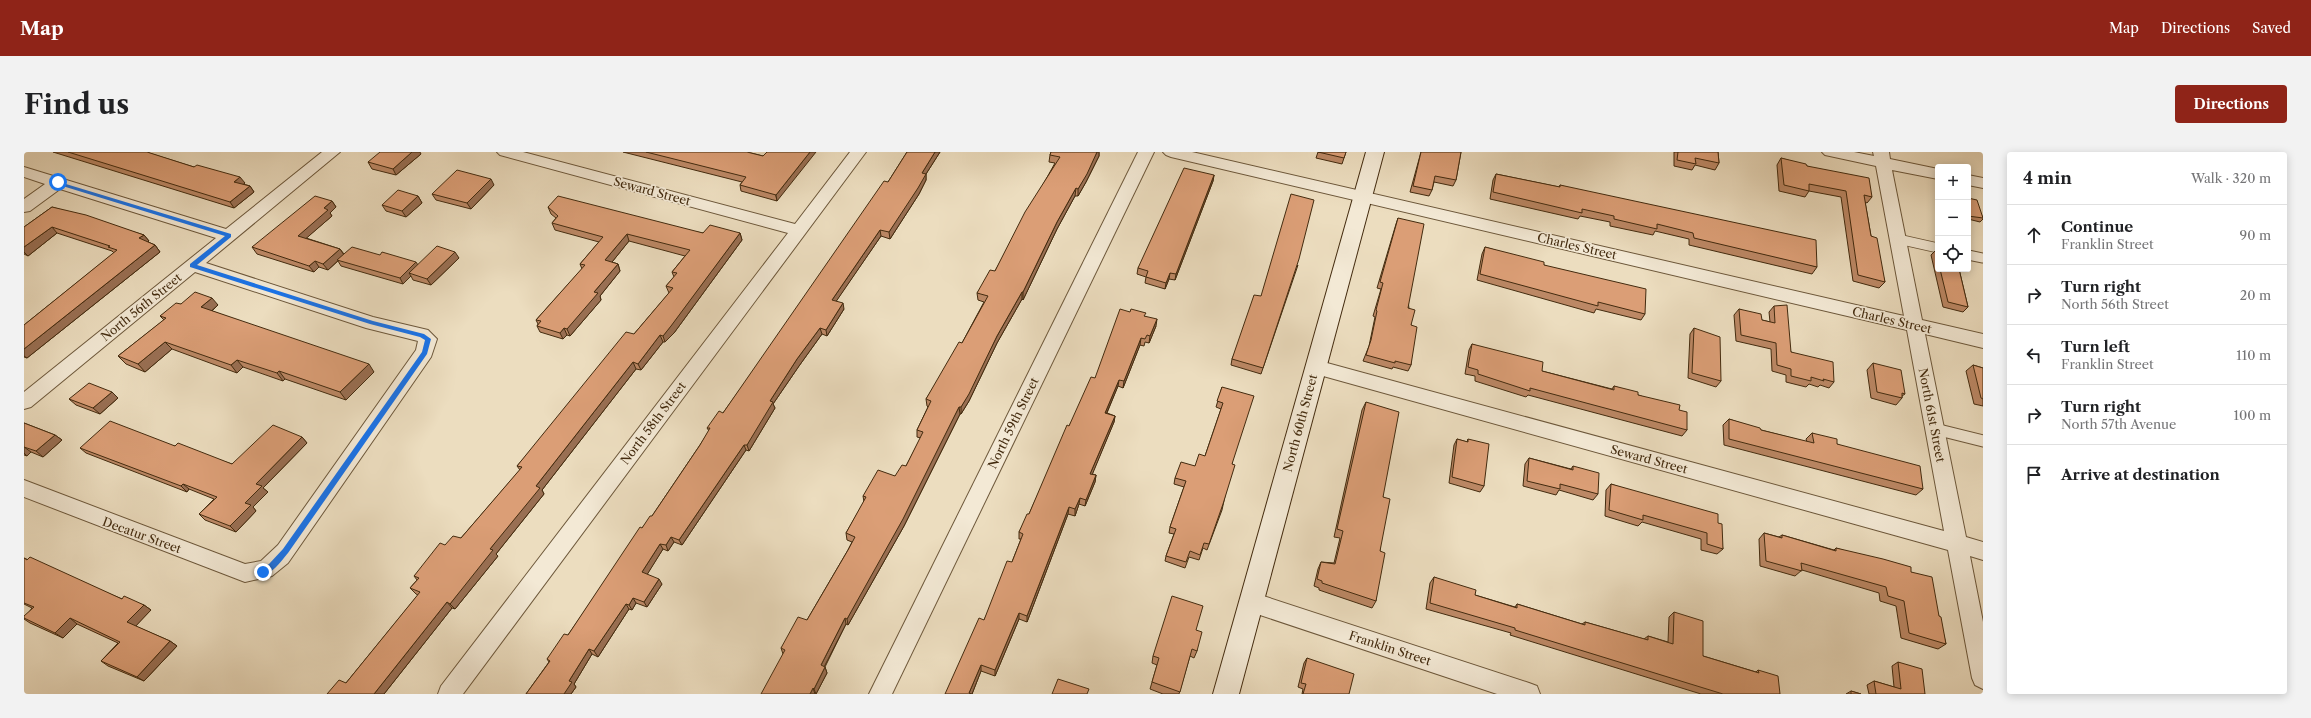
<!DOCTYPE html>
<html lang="en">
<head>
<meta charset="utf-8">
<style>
  :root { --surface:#fff; --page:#f2f2f2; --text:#202124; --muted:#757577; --line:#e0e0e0; --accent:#8f2418 }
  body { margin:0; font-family:"Libre Caslon Text",serif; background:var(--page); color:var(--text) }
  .controls { position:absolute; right:12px; top:12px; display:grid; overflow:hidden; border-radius:4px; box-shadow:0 2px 10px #0003 }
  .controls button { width:36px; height:36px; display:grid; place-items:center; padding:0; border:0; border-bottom:1px solid var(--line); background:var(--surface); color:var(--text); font:20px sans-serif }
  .stop { position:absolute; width:12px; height:12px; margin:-9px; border:3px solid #1a73e8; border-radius:50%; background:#fff }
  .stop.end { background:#1a73e8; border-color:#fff; box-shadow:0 1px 4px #0008 }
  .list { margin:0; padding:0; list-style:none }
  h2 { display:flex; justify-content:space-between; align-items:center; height:52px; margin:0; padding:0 16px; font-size:17px }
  h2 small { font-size:13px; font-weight:400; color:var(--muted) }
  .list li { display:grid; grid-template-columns:26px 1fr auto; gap:12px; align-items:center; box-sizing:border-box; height:60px; padding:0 16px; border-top:1px solid var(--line) }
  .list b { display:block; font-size:15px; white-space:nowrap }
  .list p { margin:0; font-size:13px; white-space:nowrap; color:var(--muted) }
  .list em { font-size:13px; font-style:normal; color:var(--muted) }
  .icon { flex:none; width:22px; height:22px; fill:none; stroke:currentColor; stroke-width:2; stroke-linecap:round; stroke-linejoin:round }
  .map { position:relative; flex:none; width:1959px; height:542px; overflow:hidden; border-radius:4px }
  header { display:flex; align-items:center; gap:24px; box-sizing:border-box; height:56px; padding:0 20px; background:var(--accent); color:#fff }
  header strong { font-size:19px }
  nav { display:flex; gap:22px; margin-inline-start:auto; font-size:14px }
  .intro { display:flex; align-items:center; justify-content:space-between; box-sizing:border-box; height:96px; padding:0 24px }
  h1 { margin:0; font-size:28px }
  .button { padding:10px 18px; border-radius:4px; background:var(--accent); color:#fff; font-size:14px; font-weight:700 }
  main { display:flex; gap:24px; padding:0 24px }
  aside { flex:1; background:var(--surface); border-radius:4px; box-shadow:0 2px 10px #0003 }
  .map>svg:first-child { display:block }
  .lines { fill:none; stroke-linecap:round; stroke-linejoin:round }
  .lane-far1-casing { stroke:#6d583b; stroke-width:11 }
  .lane-casing { stroke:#6d583b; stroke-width:13 }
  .street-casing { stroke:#6d583b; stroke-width:2 }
  .secondary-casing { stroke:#432b0f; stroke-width:2 }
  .lane-far1 { stroke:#f3e9d5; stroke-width:9 }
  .lane { stroke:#f3e9d5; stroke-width:11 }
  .street { fill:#f3e9d5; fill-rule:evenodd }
  .secondary { fill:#f3e9d5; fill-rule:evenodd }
  .wall { fill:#bc8865; stroke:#432b0f }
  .shaded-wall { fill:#996f53; stroke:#432b0f }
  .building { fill:#db9e76; stroke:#432b0f }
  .route { fill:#1a73e8 }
  .labels { text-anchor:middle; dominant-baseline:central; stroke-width:3.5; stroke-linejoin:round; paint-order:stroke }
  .street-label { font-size:12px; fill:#432b0f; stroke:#f3e9d5 }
</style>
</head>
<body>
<header>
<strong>Map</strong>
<nav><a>Map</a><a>Directions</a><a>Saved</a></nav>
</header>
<div class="intro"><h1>Find us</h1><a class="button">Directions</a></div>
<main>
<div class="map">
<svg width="1959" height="542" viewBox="0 0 1959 542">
  <rect width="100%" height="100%" fill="#ecddbf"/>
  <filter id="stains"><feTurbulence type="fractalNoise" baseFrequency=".005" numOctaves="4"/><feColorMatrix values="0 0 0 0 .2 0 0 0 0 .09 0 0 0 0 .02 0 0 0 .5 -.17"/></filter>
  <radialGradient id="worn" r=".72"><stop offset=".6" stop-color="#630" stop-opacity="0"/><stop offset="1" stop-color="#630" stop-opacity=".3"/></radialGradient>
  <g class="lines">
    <g class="lane-far1-casing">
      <g id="lane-far1">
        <polyline points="1874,87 1914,96"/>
        <polyline points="1944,103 1959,106"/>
      </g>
    </g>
    <g class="lane-casing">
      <polyline id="lane" points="1911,277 1959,289"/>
    </g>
    <g class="street-casing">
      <g id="street">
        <polygon points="298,0 316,0 182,111 349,165 404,178 413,187 407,205 264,411 248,424 221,430 0,345 0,328 221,412 237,409 254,393 392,198 394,189 342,176 171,120 7,255 0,257 0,240 192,86 36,37 6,59 0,60 0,47 21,32 0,25 0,15 202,77"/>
        <polygon points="473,0 499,0 771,72 826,0 842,0 439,542 414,542 417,534 764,81 476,3"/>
        <polygon points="1114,0 1130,0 868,542 845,542"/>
        <polygon points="1139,0 1168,0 1880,164 1852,14 1801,3 1798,0 1830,0 1850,4 1849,0 1865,0 1866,7 1914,17 1914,27 1868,18 1898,168 1959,182 1959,196 1901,182 1942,385 1959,390 1959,408 1946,404 1959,470 1959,537 1951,533 1948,526 1924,398 1292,222 1286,220 1283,215 1286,210 1292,208 1920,379 1883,178 1147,5 1142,3"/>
        <polygon points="1944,23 1959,26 1959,36 1944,33"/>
        <polygon points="1227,440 1505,531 1513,534 1516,542 1473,542 1227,460 1219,457 1216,450 1219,443"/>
      </g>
    </g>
    <g class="secondary-casing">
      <polygon id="secondary" points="1342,0 1360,0 1215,542 1189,542"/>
    </g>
    <use href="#lane-far1" class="lane-far1"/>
    <use href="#lane" class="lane"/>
    <use href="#street" class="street"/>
    <use href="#secondary" class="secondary"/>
  </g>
  <g class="wall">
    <polygon points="29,0 125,0 125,1 221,31 219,32 226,34 230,40 210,56"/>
    <polygon points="599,0 723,0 739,4 743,0 753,49 717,39 716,33 718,30"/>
    <polygon points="883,0 916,0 902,22 902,28 895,42 866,87 857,84 812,149 820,157 803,184 798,182 775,214 749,252 751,256 725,299 722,298 658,393 650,390 644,399 639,397 623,422 638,432 623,455 612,451 608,458 605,457 574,505 568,502 550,532 552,535 547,542 502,542 525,510 523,507 544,483 618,376 628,364 676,293 685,279 683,276 699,261 864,30"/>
    <polygon points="1027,0 1075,0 1075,4 1062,30 1054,44 1051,44 1033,77 999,148 998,147 973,191 945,249 937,262 936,262 880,374 824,473 822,472 801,515 803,521 792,542 791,542 759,502 757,496 783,468 824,398 828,390 823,388 822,381 840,350 839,344 871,324 882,314 897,286 893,285 893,278 904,255 903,254 902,247 938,191 960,150 954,148 953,141 971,119 1031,11 1025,10 1026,3"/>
    <polygon points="1294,0 1322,0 1318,12 1292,6"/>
    <polygon points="1397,0 1437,0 1432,28 1429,34 1410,30 1408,38 1405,44 1386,40"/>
    <polygon points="1650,0 1694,0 1695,11 1691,18 1671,13 1668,18 1650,14"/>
    <polygon points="397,2 372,23 348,17 344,10"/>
    <polygon points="1757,6 1783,14 1848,45 1843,51 1841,50 1847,84 1861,130 1855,136 1829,129 1817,45 1785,39 1781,45 1755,39 1753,13"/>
    <polygon points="1472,22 1535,35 1536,33 1793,115 1788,122 1665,93 1665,87 1631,79 1629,83 1586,74 1586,70 1556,64 1554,67 1466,47 1469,28"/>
    <polygon points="1190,23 1189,29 1151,128 1145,127 1141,137 1121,131 1122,125 1113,122 1114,116"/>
    <polygon points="470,33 447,57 412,48 408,42"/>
    <polygon points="394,44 398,51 382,65 362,59 358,53"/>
    <polygon points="1944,46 1959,65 1959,67 1956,70 1944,67"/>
    <polygon points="308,49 312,55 306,61 308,64 282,86 316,97 320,102 394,113 435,106 407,133 389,128 387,124 379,132 317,114 314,109 304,118 295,115 290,120 233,102 228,95"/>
    <polygon points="28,55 120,83 125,89 124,90 131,93 136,100 3,206 0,205 0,173 90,101 88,99 33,81 4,104 0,102 0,75"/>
    <polygon points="524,55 679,81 716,81 718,88 650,181 641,190 639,190 617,218 612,217 518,338 520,342 472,402 474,404 431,457 428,456 360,542 303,542 322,531 394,443 392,442 386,436 393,428 390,424 421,393 437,386 496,318 493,314 610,182 645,141 642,134 650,125 648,120 661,104 605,89 588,110 594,112 596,119 576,144 577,148 546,184 543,183 539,187 516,180 513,174 514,172 512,168 558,117 556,112 575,90 531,78 528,71 532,66 527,62"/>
    <polygon points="1374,66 1387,173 1387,213 1384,219 1369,215 1368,217 1339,209 1345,194 1351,165 1349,164 1357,137 1353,136 1372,72"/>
    <polygon points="1461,95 1520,113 1621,162 1617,168 1572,157 1570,161 1453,128 1458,102"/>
    <polygon points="1912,98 1914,98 1914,117 1935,117 1944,155 1939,160 1919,155 1907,103"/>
    <polygon points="1274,113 1237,222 1207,213 1208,207 1237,144"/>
    <polygon points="157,152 194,153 188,159 350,220 322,248 261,227 259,229 219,215 213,221 148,197 121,220 102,212 94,204 140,168 136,164"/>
    <polygon points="1750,154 1767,200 1810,230 1805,236 1796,233 1794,235 1785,232 1782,235 1762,230 1762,223 1748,219 1747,197 1712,189 1710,163 1715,157 1738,168 1746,170 1745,160"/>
    <polygon points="1121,164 1132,174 1125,191 1121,190 1120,194 1116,193 1099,236 1094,234 1083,261 1091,264 1090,270 1068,322 1072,323 1071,330 1061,354 1055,352 1051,364 1044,362 1003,470 995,467 971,524 957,519 948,542 960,468 988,410 997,387 995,387 995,380 1005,362 1045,274 1071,226"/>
    <polygon points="1670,176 1697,229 1692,235 1664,226 1666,182"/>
    <polygon points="1448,192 1518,219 1588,237 1590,234 1655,258 1663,278 1658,284 1504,243 1502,245 1451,229 1451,224 1441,222 1445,198"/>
    <polygon points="1849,211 1881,242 1878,244 1878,246 1872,253 1847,246 1843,218"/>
    <polygon points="1949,213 1959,216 1959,254 1950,252 1942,219"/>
    <polygon points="1198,235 1208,312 1198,358 1183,398 1179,396 1175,408 1165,405 1161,416 1141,409 1142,404 1150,382 1145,381 1146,375 1160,335 1150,332 1151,326 1171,314 1181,304 1197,257 1192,255"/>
    <polygon points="94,246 76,262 52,253 45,247"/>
    <polygon points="1342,250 1359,345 1356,399 1352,449 1348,456 1295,438 1295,436 1290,434 1294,417 1297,410 1310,411 1316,386 1310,385 1338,258"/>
    <polygon points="1705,267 1737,278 1783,290 1782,287 1788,281 1813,292 1899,337 1892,343 1700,293 1699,273"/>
    <polygon points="0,271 31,283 38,288 19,305 7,300 3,304 0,303"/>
    <polygon points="278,285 283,291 239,336 244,340 229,355 232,359 212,380 181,368 175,362 190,347 165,337 163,340 62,301 56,296 151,294 208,312"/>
    <polygon points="1433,287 1443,290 1444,287 1460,334 1456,340 1425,331 1430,293"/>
    <polygon points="1505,306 1547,317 1549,314 1574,342 1569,348 1535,338 1532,343 1499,334 1501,312"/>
    <polygon points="1587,332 1694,371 1699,397 1693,402 1677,398 1677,387 1618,370 1614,374 1581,364 1582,338"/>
    <polygon points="1740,381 1755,385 1758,383 1810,398 1812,396 1887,420 1915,464 1922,492 1914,497 1877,486 1872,454 1856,449 1855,441 1778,418 1771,424 1736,414 1735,387"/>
    <polygon points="0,406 98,447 120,453 127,458 111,474 146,489 153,494 120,529 84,514 77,509 94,491 53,472 39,486 6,471 0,467 8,456 0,452"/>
    <polygon points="1410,425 1451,443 1491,455 1493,452 1558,472 1561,470 1620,487 1624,484 1644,490 1645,465 1650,460 1679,504 1732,520 1734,518 1756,542 1677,542 1486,483 1487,481 1402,457 1406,431"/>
    <polygon points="1172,478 1173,499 1170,506 1166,504 1155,542 1139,542 1126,537 1133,513 1128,511 1129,504"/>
    <polygon points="1283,506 1325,542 1278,542 1279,537 1274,535 1280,511"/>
    <polygon points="1874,510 1901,542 1845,542 1843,533 1850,529 1870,535 1868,514"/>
    <polygon points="1827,539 1837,542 1822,542"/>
  </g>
  <g class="shaded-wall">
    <polygon points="388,0 396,0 397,2 372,23 369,17"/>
    <polygon points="786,0 792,0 753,49 752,43"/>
    <polygon points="911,0 916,0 902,22 902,28 895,42 866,87 865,80 898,21"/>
    <polygon points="1073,0 1075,0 1075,4 1062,30 1054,44 1054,37"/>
    <polygon points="1190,23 1189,29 1151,128 1152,122"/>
    <polygon points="216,25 221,31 215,36 210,30"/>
    <polygon points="467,27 470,33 447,57 443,51"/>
    <polygon points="226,34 230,40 210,56 206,50"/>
    <polygon points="1052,36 1051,44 1033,77 999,148 999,140 1033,70"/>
    <polygon points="394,44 398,51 382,65 378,59"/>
    <polygon points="308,49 312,55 306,61 308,64 278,90 274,84 300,56"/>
    <polygon points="28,75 33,81 4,104 0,100 0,95"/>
    <polygon points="856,78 857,84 809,154 808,148"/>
    <polygon points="716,81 718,88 650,181 641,190 639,184"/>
    <polygon points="603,82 605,89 584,115 581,108"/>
    <polygon points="120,83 125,89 120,93 115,86"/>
    <polygon points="131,93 136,100 3,206 0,204 0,197"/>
    <polygon points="316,97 320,103 304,118 299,112"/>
    <polygon points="431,100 435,106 407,133 403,127"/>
    <polygon points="291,109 295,115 290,120 285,114"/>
    <polygon points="392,110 396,116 385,121 387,124 379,132 376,126"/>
    <polygon points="594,112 596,119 576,144 577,148 546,184 543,177 570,140"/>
    <polygon points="1146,121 1145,127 1141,137 1142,131"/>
    <polygon points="998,140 998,147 973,191 945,249 937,262 937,255 973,184"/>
    <polygon points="188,146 194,153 184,162 177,155"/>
    <polygon points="819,151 820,157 803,184 802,178"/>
    <polygon points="1133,167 1132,174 1125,191 1126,184"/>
    <polygon points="540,176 543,183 539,187 536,181"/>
    <polygon points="796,176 798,182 775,214 749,252 751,256 725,299 723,293 746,249 773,207"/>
    <polygon points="636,183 639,190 617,218 614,212"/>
    <polygon points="1117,186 1116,193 1099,236 1100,229"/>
    <polygon points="141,190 148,197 121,220 114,212"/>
    <polygon points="213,208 219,215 213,221 207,213"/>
    <polygon points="609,210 612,217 518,338 520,342 472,402 474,404 431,457 426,452 512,334"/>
    <polygon points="345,212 350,220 322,248 316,240"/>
    <polygon points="255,219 261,227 259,229 253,221"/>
    <polygon points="1095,228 1094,234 1080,267 1081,261"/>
    <polygon points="88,240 94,246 76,262 69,256"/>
    <polygon points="935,255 936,262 880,374 824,473 823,467"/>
    <polygon points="1091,264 1090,270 1066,328 1066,322"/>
    <polygon points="31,283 38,288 19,305 12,299"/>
    <polygon points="278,285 283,291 239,336 244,340 229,355 232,359 212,380 206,374 221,351 232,332"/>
    <polygon points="720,293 722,298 658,393 655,388"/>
    <polygon points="0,295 7,300 3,304 0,301"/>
    <polygon points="1072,323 1071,330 1061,354 1062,348"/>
    <polygon points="159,332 165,337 163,340 157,334"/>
    <polygon points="1056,346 1055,352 1051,364 1051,357"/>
    <polygon points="1045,355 1044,362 1003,470 1003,464"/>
    <polygon points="647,385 650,390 644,399 642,393"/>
    <polygon points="636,392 639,397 621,426 618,420"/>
    <polygon points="635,427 638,432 623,455 620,450"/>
    <polygon points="609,446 612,451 608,458 605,453"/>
    <polygon points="423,450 428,456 360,542 350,542"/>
    <polygon points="602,452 605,457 574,505 570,499"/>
    <polygon points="120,453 127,458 110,476 103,470"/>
    <polygon points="995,461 995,467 971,524 971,518"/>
    <polygon points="46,466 53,472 39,486 31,481"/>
    <polygon points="821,466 822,472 798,519 797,513"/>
    <polygon points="146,489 153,494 120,529 113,525"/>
    <polygon points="565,497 568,502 550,532 552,535 547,542 540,542 545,529"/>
    <polygon points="957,513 957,519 948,542 945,541"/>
    <polygon points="801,515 803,521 792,542 790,537"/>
    <polygon points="789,536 791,542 786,542"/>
  </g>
  <g class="building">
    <polygon points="44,0 123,0 170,15 173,13 216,25 210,30 226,34 206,50"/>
    <polygon points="356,0 388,0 369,17 344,10"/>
    <polygon points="622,0 723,0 739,4 743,0 786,0 752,43 716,33 722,25"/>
    <polygon points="883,0 911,0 898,21 902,22 894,36 865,80 856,78 808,148 819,151 802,178 796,176 773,207 746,249 749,250 723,293 720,293 655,388 647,385 642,393 636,392 618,420 635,427 620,450 609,446 605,453 602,452 570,499 565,497 545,529 548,530 540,542 502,542 526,509 523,507 540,482 544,483 616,375 618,376 626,364 628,364 676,293 686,276 683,276 695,259 699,261 860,29 864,30"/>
    <polygon points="1027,0 1073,0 1063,22 1054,37 1052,36 1033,70 999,140 998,140 973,184 945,242 937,255 935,255 879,367 823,467 821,466 797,513 801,515 790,537 789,536 786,542 737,542 761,498 757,496 774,465 783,468 824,398 831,385 822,381 842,345 839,344 854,318 871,324 878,313 882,314 899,280 893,278 907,249 902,247 935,190 938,191 964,144 953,141 966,118 971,119 1001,60 1036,5 1026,3"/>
    <polygon points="1294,0 1322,0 1320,6"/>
    <polygon points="1397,0 1437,0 1432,28 1411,24 1408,38 1389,34"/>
    <polygon points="1654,0 1694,0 1695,11 1671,6 1672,12 1653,8"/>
    <polygon points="1757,6 1782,12 1783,14 1845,26 1848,45 1840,43 1847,84 1853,86 1861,130 1834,123 1822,39 1785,32 1785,39 1760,33"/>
    <polygon points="1160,16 1190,23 1152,122 1146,121 1142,131 1122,125 1124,119 1114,116"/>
    <polygon points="433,18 467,27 443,51 408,42"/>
    <polygon points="1472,22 1536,35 1536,33 1792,88 1793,115 1670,86 1669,81 1633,72 1633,77 1590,67 1590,64 1558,57 1558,61 1469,40"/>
    <polygon points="374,38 394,44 378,59 358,53"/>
    <polygon points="1267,42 1290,48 1275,107 1239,216 1208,207 1230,143 1237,144"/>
    <polygon points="291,44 308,49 300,56 304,58 274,84 316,97 299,112 291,109 285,114 228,95"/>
    <polygon points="534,44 679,81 686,73 716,81 647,174 639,184 636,183 614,212 609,210 512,334 516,336 466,397 469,398 426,452 423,450 350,542 303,542 315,528 322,531 396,440 386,436 395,426 390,424 416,391 421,393 429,384 437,386 498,315 493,314 602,180 610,182 649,136 642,134 653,121 648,120 666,98 603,82 581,108 594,112 570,140 574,141 543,177 540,176 536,181 513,174 517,169 512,168 561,113 556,112 579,85 528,71 534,64 524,55"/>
    <polygon points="1944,46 1953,48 1959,66 1944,64"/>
    <polygon points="28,55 62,63 120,83 115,86 131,93 0,197 0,173 93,98 84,95 86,94 28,75 0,95 0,75"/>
    <polygon points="1374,66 1400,72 1384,156 1391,158 1387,173 1393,175 1387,213 1371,209 1371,211 1342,203 1347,188 1353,159 1352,158 1359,131 1356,130"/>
    <polygon points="413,94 431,100 403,127 385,121"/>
    <polygon points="328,95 356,103 358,100 392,110 376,126 313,108"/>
    <polygon points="1461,95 1520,110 1520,113 1622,137 1621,162 1574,150 1574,154 1456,122"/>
    <polygon points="1912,98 1914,98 1914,108"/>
    <polygon points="1916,117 1935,117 1944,155 1924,150"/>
    <polygon points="171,140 188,146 177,155 345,212 316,240 255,219 253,221 213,208 207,213 141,190 114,212 94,204 142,166 136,164 152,151 157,152"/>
    <polygon points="1763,153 1767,200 1809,210 1810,230 1799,227 1800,229 1787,225 1787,229 1767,224 1767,217 1753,213 1752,191 1717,183 1715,157 1737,162 1738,168 1751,171 1750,154"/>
    <polygon points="1096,157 1106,160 1107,157 1122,161 1120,164 1133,167 1126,184 1123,183 1121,187 1117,186 1100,229 1095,228 1081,261 1091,264 1066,322 1072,323 1062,348 1056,346 1051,357 1045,355 1003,464 995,461 971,518 957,513 945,541 947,542 921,542 955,466 960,468 983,409 988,410 999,382 995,380 1003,362 1005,362 1043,273 1045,274 1067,225 1071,226"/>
    <polygon points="1670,176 1696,185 1697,229 1668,221"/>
    <polygon points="1448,192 1519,210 1518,219 1590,238 1590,234 1614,240 1614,243 1656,253 1655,258 1663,260 1663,278 1506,236 1506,239 1454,222 1454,218 1444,215"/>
    <polygon points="1849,211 1877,218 1881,242 1878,241 1878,246 1853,240"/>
    <polygon points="1949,213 1959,216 1959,247 1957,246"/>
    <polygon points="65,231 88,240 69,256 45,247"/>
    <polygon points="1198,235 1230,244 1208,312 1211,313 1199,352 1185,392 1180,391 1176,403 1166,399 1162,410 1142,404 1152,377 1146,375 1162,329 1151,326 1157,310 1171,314 1175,302 1181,304 1199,251 1193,249"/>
    <polygon points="1342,250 1375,260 1359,345 1366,347 1356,399 1361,401 1352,449 1298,431 1298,429 1293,427 1297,410 1311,412 1319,379 1313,377"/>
    <polygon points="1705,267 1736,276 1737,278 1790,291 1788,281 1813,287 1813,292 1896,314 1899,337 1705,287"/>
    <polygon points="86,269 151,294 154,291 208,312 249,273 278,285 232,332 238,334 221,351 227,353 206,374 175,362 193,345 159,332 157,334 56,296"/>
    <polygon points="0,271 31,283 12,299 0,295"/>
    <polygon points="1433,287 1444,290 1444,287 1465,292 1460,334 1428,325"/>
    <polygon points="1505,306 1549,318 1549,314 1575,321 1574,342 1536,332 1536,337 1503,329"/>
    <polygon points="1587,332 1694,362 1694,371 1698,372 1699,397 1683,392 1683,381 1619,363 1619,368 1585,358"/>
    <polygon points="1740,381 1758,386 1758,383 1812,399 1812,396 1859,407 1887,415 1887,420 1908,425 1915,464 1917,465 1922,492 1885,481 1880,449 1864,444 1862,435 1777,411 1778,419 1742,409"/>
    <polygon points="6,405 98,447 100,444 120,453 103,470 146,489 113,525 77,509 96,490 46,466 31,481 0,466 0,464 10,455 0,451 0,406 3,408"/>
    <polygon points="1410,425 1452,438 1451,443 1493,456 1493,452 1561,473 1561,470 1624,488 1624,484 1649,492 1650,460 1679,469 1679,504 1735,521 1734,518 1754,524 1756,542 1699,542 1491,478 1491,476 1406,451"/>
    <polygon points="1148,444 1179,454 1172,478 1178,480 1173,499 1168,497 1156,540 1128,530 1135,506 1129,504"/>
    <polygon points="1283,506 1330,522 1325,542 1279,542 1282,532 1277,531"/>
    <polygon points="1874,510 1898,517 1901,542 1852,542 1850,529 1877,537"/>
    <polygon points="1034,527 1065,537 1063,542 1028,542"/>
    <polygon points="1827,539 1837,542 1827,542"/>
  </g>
  <path class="route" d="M32,29l175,53v3l-34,28 176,56 51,13 7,5 -4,15 -139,199c-6,7 -17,24 -28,21v-4l9,-6 14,-15 139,-197 3,-12 -5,-3 -50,-13 -180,-57v-3l35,-28 -169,-52z"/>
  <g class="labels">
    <g class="street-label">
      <text transform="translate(628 39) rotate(15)">Seward Street</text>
      <text transform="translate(1553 94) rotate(13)">Charles Street</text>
      <text transform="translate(117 155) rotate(-39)">North 56th Street</text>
      <text transform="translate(1868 168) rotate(13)">Charles Street</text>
      <text transform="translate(1908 263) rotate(79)">North 61st Street</text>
      <text transform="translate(629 271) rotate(-53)">North 58th Street</text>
      <text transform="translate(989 271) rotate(-64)">North 59th Street</text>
      <text transform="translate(1276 271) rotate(-75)">North 60th Street</text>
      <text transform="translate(1625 307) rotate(15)">Seward Street</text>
      <text transform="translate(118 383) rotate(20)">Decatur Street</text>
      <text transform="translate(1366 496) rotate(18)">Franklin Street</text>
    </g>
  </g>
  <rect width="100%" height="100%" filter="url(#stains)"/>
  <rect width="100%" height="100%" fill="url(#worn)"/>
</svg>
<div class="controls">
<button>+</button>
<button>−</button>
<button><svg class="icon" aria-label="locate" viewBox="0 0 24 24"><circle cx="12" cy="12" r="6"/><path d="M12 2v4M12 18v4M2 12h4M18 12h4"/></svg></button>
</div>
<div class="stop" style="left:34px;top:30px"></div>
<div class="stop end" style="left:239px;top:420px"></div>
</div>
<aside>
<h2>4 min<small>Walk · 320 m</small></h2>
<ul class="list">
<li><svg class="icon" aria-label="ahead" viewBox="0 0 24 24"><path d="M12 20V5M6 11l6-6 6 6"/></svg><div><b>Continue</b><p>Franklin Street</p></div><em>90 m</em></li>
<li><svg class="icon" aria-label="right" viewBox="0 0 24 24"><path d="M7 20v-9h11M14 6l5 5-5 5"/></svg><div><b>Turn right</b><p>North 56th Street</p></div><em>20 m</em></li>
<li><svg class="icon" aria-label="left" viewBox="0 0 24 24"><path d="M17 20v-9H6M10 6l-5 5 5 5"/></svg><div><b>Turn left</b><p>Franklin Street</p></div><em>110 m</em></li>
<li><svg class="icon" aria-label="right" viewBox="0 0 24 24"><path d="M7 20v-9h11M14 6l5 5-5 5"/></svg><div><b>Turn right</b><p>North 57th Avenue</p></div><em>100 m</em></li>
<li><svg class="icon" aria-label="arrive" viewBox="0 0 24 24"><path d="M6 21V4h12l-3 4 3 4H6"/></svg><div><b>Arrive at destination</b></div></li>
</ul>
</aside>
</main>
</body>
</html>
